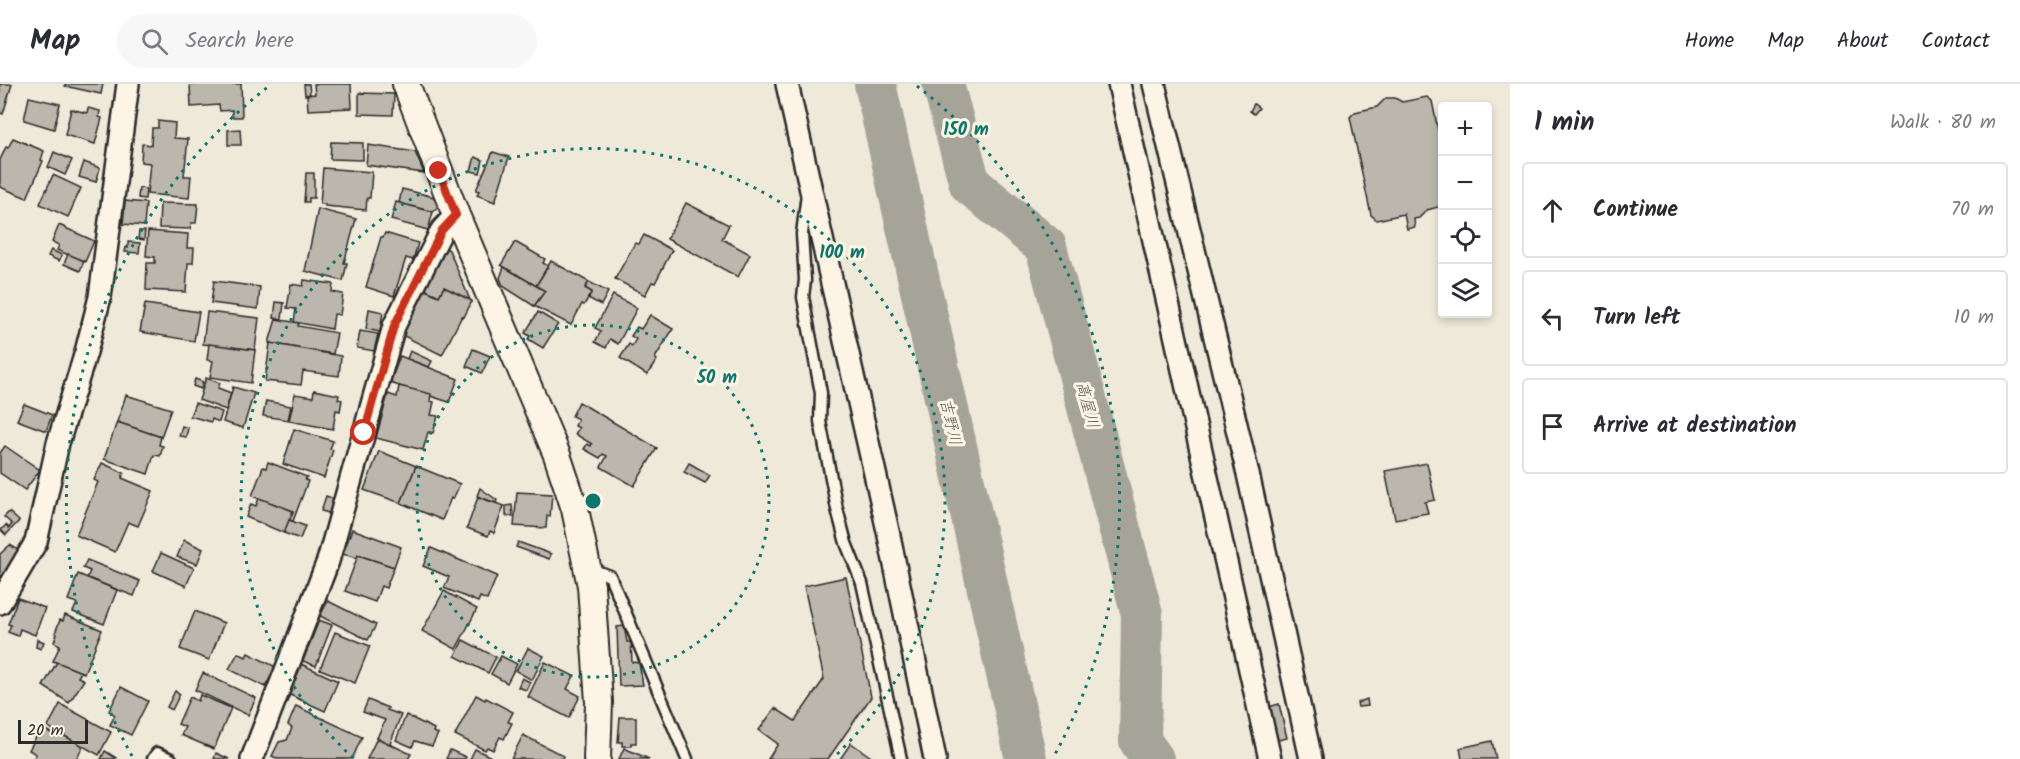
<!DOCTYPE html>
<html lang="en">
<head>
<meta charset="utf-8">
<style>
  :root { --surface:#fff; --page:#f7f7f7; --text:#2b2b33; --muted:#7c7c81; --line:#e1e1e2 }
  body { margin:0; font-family:Kalam,"Klee One",sans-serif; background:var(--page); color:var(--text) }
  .controls { position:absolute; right:18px; top:18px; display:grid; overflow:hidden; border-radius:6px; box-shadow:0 3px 9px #0003 }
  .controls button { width:54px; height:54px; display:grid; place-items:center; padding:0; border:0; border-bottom:2px solid var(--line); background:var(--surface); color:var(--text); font:30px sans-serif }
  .scale { position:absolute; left:18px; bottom:15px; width:70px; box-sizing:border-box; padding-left:6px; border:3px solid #2b2b2b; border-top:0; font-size:16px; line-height:21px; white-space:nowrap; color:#2b2b2b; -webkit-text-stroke:4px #fcf5e5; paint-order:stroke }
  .stop { position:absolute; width:18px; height:18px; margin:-14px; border:4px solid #c8321e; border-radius:50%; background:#fff }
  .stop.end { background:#c8321e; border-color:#fff; box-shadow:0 2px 6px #0008 }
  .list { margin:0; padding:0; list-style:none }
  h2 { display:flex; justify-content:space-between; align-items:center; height:78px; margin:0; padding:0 24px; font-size:26px }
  h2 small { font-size:20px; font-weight:400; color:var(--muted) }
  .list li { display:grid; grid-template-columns:39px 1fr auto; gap:18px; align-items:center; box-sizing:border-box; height:96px; margin:0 12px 12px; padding:0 12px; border:2px solid var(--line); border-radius:6px }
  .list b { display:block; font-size:22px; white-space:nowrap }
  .list em { font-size:20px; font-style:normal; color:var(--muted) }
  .icon { flex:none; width:33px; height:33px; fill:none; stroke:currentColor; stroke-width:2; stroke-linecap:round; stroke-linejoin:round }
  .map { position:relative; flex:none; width:1510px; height:675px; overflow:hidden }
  header { display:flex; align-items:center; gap:36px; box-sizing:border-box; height:84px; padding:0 30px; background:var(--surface); border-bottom:2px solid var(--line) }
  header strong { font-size:28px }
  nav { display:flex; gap:33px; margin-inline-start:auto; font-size:21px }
  .search { width:420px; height:54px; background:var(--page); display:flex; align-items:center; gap:15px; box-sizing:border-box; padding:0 21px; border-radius:33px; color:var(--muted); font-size:22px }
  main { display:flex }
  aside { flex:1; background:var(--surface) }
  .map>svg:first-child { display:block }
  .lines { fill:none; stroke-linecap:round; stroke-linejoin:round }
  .river { stroke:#a6a399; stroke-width:42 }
  .building { fill:#bcb7ac; stroke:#2b2b2b; stroke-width:1.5 }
  .service-casing { stroke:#2b2b2b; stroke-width:15 }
  .minor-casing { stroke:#2b2b2b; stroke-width:26 }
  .tertiary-casing { stroke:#2b2b2b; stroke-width:30 }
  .service { stroke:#fcf5e5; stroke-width:10 }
  .minor { stroke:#fcf5e5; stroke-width:21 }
  .tertiary { stroke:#fcf5e5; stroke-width:26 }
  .route { stroke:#c8321e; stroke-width:8 }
  .ring { fill:none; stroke:#0f766e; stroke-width:3; stroke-dasharray:3 6 }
  .labels { text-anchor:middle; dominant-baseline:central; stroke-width:6; stroke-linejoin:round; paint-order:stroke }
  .water-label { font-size:16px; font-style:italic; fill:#565552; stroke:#fcf5e5 }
  .centre { fill:#0f766e; stroke:#fcf5e5; stroke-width:3 }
  .ring-label { font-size:18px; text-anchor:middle; font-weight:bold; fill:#0f766e; stroke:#fcf5e5; stroke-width:6; stroke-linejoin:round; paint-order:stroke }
</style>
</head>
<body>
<header>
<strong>Map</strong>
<div class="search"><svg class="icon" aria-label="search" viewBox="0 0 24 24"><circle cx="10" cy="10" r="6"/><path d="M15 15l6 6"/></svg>Search here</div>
<nav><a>Home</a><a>Map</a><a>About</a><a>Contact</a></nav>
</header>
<main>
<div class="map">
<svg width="1510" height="675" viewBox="0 0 1510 675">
  <rect width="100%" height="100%" fill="#efe9da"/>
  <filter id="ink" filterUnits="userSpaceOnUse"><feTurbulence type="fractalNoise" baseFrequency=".0167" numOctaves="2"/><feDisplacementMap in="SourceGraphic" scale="12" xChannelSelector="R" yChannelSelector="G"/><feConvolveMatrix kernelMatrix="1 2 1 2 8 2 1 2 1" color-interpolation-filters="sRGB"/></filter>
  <g filter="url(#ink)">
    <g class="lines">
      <g class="river">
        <polyline points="875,0 1026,675"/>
        <polyline points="943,0 970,100 1046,163 1142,530 1140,657 1153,675"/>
      </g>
    </g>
    <g class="building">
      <polygon points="0,0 12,0 3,30 0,29"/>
      <polygon points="66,0 103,0 101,10 65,2"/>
      <polygon points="190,0 241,0 242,33 232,33 232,26 220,27 219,21 191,23"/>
      <polygon points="304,0 309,0 310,10 305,11"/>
      <polygon points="314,0 351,0 352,24 308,26 307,11 315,10"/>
      <polygon points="359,9 394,10 393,31 359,30"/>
      <polygon points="29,13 60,20 54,45 24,36"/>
      <polygon points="1427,13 1432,17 1439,51 1442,50 1442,122 1427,126 1419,134 1414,135 1415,143 1407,145 1404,130 1377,136 1371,131 1350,33 1355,28 1377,23 1386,14 1395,14 1402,18"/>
      <polygon points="1254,20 1259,24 1254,30 1250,27"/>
      <polygon points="88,24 100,27 99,33 102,34 95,60 65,51 71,25 87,29"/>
      <polygon points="158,37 175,39 174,54 188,55 184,92 191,92 189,114 147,110 150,79 141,78 142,60 151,61 152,44 158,44"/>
      <polygon points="240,45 241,61 228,61 228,46"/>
      <polygon points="13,54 44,67 41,76 43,77 27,114 0,103 0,76 6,63 8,64"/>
      <polygon points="331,58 363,59 363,76 330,75"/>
      <polygon points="368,61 415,68 424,89 366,81"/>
      <polygon points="54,68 72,76 65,91 48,83"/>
      <polygon points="493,68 509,73 495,118 477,111 479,107 476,106"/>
      <polygon points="475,73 483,76 480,89 471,87"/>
      <polygon points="84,78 100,84 96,98 79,93"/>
      <polygon points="323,84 372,88 370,114 367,114 366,126 325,122 325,120 320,120"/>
      <polygon points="306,89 314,89 314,114 309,114 309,118 304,118"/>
      <polygon points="53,91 81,104 68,133 40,120"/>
      <polygon points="139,104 146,105 145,115 138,114"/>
      <polygon points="402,105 434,113 438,124 433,128 399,119"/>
      <polygon points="125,117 146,119 144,142 123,140"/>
      <polygon points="396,118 433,128 428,146 391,136"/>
      <polygon points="160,119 198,120 196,139 191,139 190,145 159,144"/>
      <polygon points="686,119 729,141 722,155 750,170 738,193 667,155"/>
      <polygon points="318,125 356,135 344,179 347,179 343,197 305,187"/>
      <polygon points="59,141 94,157 85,178 57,166 59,161 52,158"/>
      <polygon points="139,147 145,147 144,156 138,155"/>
      <polygon points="148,147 188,150 187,164 194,164 193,179 188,179 186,208 146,206 147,179 155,179 155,173 146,172"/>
      <polygon points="385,149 418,159 413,176 406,174 394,212 366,203 381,153 383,153"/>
      <polygon points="644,151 672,166 655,199 652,198 645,211 615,195 635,159 639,160"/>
      <polygon points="128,158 140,159 139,169 125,168 126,163 128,164"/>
      <polygon points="515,158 545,175 543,179 548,182 536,202 501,181"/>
      <polygon points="444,163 449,166 470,216 444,203 439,212 422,204"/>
      <polygon points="51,166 62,171 59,177 48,172"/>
      <polygon points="68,170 84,177 80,187 64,180"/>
      <polygon points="551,177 589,198 585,204 592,208 584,221 582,220 571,241 534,222 545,207 536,202"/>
      <polygon points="504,183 545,207 534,222 503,202 500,194"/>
      <polygon points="304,196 333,200 332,208 343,210 340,231 334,230 332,245 294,238 296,225 287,224 291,200 303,202"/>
      <polygon points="214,197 260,203 258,225 211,219"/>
      <polygon points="589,198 608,208 601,221 588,214 592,208 585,204"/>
      <polygon points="444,203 472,217 464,233 462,232 442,271 402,251 425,206 439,212"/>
      <polygon points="613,211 637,224 618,260 610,255 606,264 595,258 601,247 595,244"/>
      <polygon points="276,218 284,219 282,235 274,234"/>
      <polygon points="145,220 199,228 194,257 140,248"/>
      <polygon points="369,225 383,228 380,248 366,245"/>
      <polygon points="207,228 259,234 255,266 203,260"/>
      <polygon points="538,228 558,240 543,264 528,255 530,252 525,249"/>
      <polygon points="650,231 673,245 655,274 657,276 647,291 620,274 629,260 632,262 636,255 631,252 637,243 641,245"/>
      <polygon points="276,235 299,239 298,242 337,249 333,270 269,259"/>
      <polygon points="360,247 378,250 374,267 357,264"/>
      <polygon points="270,259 341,272 339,292 303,287 301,301 265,297"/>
      <polygon points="209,260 255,266 251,299 210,293 213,277 207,276"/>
      <polygon points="473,265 490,272 482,289 466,282"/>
      <polygon points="410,267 432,277 429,283 407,275"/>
      <polygon points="400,272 458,295 449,318 390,299"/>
      <polygon points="206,294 220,299 218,304 231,309 226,326 199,316"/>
      <polygon points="195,295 203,298 201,305 193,302"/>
      <polygon points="399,302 431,310 430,317 434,318 431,331 438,332 433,349 428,348 423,366 376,354 388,310 397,313"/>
      <polygon points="233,303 254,309 243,344 223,338"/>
      <polygon points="314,306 339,311 338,315 342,316 340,327 336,326 333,345 289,337 295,310 313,313"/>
      <polygon points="126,311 171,325 161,353 117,338"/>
      <polygon points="266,317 291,322 288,336 263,332"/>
      <polygon points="579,318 657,364 634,402 601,383 607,372 603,370 600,374 584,365 587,360 591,362 592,360 575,350 579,344 575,342 578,335 572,332"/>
      <polygon points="195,319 222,328 219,338 212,335 211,338 190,332"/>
      <polygon points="24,320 52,331 46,347 17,336"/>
      <polygon points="117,338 161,353 159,361 163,362 160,372 154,371 148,390 104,375"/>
      <polygon points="182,342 188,344 186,353 179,352"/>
      <polygon points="294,345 333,357 330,365 333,366 324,394 283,380"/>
      <polygon points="5,362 40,386 25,406 0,389 0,369"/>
      <polygon points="379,367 416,382 401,419 364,406"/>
      <polygon points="268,378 307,393 305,396 308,397 293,437 289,436 293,427 252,412 263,383 266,384"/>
      <polygon points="102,379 124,389 122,394 153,407 138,442 128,438 115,468 76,451 98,398 94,396"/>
      <polygon points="689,379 710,391 705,399 684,388"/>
      <polygon points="1427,379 1435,416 1425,418 1428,429 1395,435 1385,387"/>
      <polygon points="416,382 460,400 453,415 451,414 442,436 401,419"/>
      <polygon points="480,404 497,416 496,419 477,412"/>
      <polygon points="517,408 552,410 550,433 547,432 546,444 514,442"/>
      <polygon points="326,412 338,416 333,430 321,427"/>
      <polygon points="478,413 504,422 494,449 490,447 488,452 467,444"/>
      <polygon points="259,414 293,427 284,449 246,433 251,420 256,422"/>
      <polygon points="512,421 513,432 506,432 506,422"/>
      <polygon points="9,428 19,437 6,451 1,446 6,441 9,444 12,440 4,433"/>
      <polygon points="289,436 305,442 300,455 284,449"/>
      <polygon points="352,445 401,463 394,483 358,471 357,474 343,470"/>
      <polygon points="184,456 203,465 197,480 177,473"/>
      <polygon points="518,458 551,470 549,475 516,463"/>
      <polygon points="10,461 20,467 0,499 0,470"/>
      <polygon points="431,464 497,492 487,516 480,513 478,518 444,504 449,493 423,482"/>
      <polygon points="161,469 194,484 186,502 153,487"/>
      <polygon points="358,471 394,483 386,504 381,502 375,518 345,507"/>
      <polygon points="87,476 140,497 134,512 87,494 90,487 83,484"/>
      <polygon points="78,490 117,506 104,540 73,528 77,519 68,516"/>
      <polygon points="846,493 871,613 828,675 768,675 778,660 759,646 775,624 795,637 824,595 804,502"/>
      <polygon points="444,507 477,525 456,565 422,547"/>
      <polygon points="18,514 45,524 35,551 20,545 18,552 8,548 11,541 8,540"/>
      <polygon points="328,517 376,541 368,556 320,532"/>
      <polygon points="195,527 224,539 209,576 180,565"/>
      <polygon points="65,531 102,546 84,589 53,577 60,561 54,558 57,550 55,549 60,536 63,537"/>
      <polygon points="319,536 332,541 316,582 303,577"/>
      <polygon points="624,542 627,558 631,558 632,578 639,579 643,601 619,602 617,543"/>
      <polygon points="335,548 370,562 355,599 320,585"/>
      <polygon points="37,555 44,558 41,565 36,563"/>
      <polygon points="463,556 496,573 488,589 455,572"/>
      <polygon points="528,564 544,572 532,596 516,587"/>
      <polygon points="238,569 246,573 248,569 276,583 265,603 229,585"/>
      <polygon points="501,572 517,580 507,599 491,590"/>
      <polygon points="57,578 81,588 78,593 84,596 69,619 43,602"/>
      <polygon points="545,578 574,592 567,605 580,612 569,634 528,613"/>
      <polygon points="301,580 338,597 325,627 288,610"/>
      <polygon points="203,589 256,614 248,631 195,606"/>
      <polygon points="522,594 530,598 526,606 518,603"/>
      <polygon points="121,603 148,617 131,651 110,641 115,631 109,627"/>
      <polygon points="175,607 180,610 172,626 167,623"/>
      <polygon points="200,611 231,624 214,665 181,651 185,643 178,640 190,613 198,617"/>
      <polygon points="476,611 485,616 486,614 513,628 508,638 512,639 504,655 500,653 493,666 487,663 485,666 455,651"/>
      <polygon points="1367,615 1368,622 1358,623 1357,619"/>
      <polygon points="368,616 388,624 387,626 401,631 390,660 377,654 385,636 363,628"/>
      <polygon points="60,620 111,648 99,671 48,643"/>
      <polygon points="1279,620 1287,654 1270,658 1262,625"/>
      <polygon points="296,622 362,653 352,675 279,675 272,672 279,658 287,656 292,644 288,641"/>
      <polygon points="406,631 434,645 433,648 438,650 432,662 415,657 412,663 396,656"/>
      <polygon points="620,633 636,633 636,659 631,659 631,662 622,662 622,658 618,658"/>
      <polygon points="41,644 55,651 57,648 83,662 76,675 33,675 36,670 29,666"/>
      <polygon points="523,651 564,672 563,675 511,675"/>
      <polygon points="377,654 411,670 408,675 367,675"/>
      <polygon points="1492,657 1496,675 1462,675 1460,664"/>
      <polygon points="851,659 874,675 840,675"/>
      <polygon points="624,664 649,675 619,675"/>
      <polygon points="475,665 495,675 470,675"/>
      <polygon points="450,666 466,673 465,675 446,675"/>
      <polygon points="105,667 116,674 115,675 101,675"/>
      <polygon points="216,669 229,675 214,675"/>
    </g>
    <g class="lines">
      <g class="service-casing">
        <g id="service">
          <polyline points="807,110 802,150 805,196 803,213 821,309 820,337 837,425 846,459 862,499 901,675"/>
          <polyline points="588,484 610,492 687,675"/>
          <polyline points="153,675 157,669 171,675"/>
        </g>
      </g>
      <g class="minor-casing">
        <g id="minor">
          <polyline points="787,0 888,447 935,675"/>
          <polyline points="1119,0 1270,675"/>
          <polyline points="1154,0 1248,390 1311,675"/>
          <polyline points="0,519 36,458 58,359 86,268 100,213 128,0"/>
          <polyline points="252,675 328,477 394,242 442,146 456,131"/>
        </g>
      </g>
      <g class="tertiary-casing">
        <polyline id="tertiary" points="406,0 456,131 557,371 575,425 591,502 599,618 597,675"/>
      </g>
      <use href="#service" class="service"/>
      <use href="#minor" class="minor"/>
      <use href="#tertiary" class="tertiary"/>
    </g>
  </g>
  <g class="lines" filter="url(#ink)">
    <polyline class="route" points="364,349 394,242 442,146 456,131 439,87"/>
  </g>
  <g class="ring">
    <circle cx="593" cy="417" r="176"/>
    <path d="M353 674A352 352 0 1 1 833 674"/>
    <path d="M132 672A527 527 0 0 1 269 2M917 2A527 527 0 0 1 1054 672"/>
  </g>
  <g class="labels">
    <g class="water-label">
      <text transform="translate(1087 321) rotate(75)">高屋川</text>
      <text transform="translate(950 338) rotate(77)">吉野川</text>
    </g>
  </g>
  <circle cx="593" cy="417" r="9" class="centre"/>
  <g class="ring-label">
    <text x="966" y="51">150 m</text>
    <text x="842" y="174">100 m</text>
    <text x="717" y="299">50 m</text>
  </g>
</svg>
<div class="controls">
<button>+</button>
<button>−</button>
<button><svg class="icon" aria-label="locate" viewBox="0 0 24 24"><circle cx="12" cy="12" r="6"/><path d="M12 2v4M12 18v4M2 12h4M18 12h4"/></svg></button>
<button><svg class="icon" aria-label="layers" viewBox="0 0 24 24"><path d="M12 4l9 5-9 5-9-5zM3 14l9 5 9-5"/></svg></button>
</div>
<div class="scale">20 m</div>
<div class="stop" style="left:364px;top:349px"></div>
<div class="stop end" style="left:439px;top:87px"></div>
</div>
<aside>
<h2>1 min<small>Walk · 80 m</small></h2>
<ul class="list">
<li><svg class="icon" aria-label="ahead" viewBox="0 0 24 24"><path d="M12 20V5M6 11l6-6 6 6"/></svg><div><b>Continue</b></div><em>70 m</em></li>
<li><svg class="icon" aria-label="left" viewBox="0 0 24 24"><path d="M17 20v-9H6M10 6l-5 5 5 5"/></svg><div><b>Turn left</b></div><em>10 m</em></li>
<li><svg class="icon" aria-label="arrive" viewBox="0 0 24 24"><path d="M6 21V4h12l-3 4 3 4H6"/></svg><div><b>Arrive at destination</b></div></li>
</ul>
</aside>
</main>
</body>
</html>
